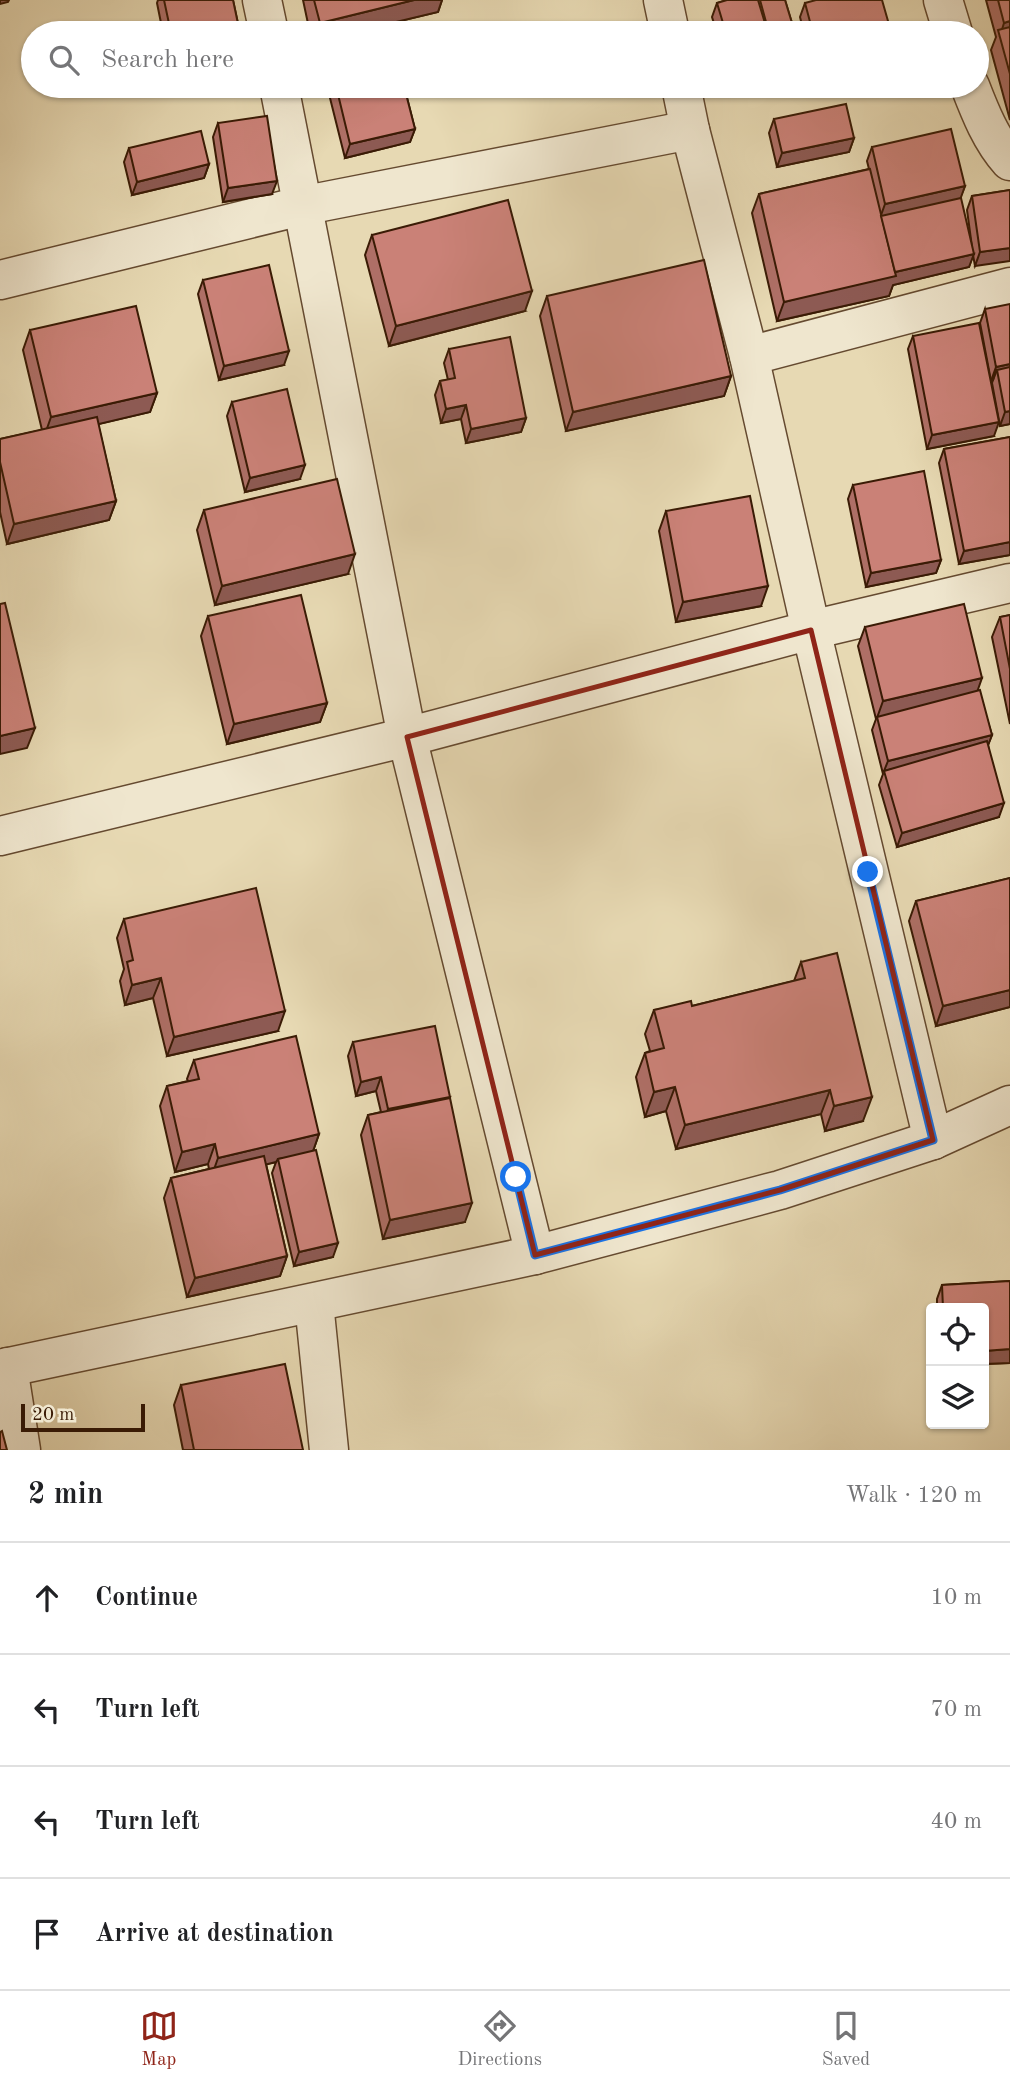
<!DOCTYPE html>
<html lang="en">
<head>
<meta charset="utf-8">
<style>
  :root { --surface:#fff; --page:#f2f2f2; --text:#202124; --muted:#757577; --line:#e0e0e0; --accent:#8f2418 }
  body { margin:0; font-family:"Old Standard TT",serif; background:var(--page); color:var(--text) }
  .controls { position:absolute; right:21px; bottom:21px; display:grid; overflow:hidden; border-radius:7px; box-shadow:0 2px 5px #0004 }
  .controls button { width:63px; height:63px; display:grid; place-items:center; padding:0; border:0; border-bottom:2px solid var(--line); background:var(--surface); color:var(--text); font:35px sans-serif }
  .scale { position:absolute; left:21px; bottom:18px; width:124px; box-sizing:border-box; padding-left:7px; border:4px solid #3a1b05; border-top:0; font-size:19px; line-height:24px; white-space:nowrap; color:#3a1b05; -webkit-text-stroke:5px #efe6ce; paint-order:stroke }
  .stop { position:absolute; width:21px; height:21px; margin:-16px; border:5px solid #1a73e8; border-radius:50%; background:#fff }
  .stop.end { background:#1a73e8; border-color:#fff; box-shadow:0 2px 7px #0008 }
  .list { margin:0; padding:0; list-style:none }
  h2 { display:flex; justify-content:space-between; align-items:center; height:91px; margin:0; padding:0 28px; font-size:30px }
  h2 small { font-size:23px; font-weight:400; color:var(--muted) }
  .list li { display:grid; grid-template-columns:46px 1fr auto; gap:21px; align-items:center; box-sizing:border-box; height:112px; padding:0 28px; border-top:2px solid var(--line) }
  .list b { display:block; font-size:26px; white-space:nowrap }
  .list em { font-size:23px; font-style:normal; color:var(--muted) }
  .icon { flex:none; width:38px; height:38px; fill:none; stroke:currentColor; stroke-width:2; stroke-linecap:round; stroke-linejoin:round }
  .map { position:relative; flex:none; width:1010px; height:1450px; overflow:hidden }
  .search { position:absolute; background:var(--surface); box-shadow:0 2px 5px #0004; left:21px; right:21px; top:21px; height:77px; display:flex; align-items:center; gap:18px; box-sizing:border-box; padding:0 24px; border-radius:38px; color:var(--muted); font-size:26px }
  .sheet { height:539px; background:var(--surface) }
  nav { display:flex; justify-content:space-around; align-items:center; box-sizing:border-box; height:98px; border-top:2px solid var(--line); background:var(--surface); font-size:19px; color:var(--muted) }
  nav a { display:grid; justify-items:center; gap:4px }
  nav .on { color:var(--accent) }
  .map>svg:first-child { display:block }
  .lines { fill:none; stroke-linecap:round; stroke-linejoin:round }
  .street-casing { stroke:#654a30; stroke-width:41 }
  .street { stroke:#efe6ce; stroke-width:38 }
  .wall { fill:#ae6f66; stroke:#3a1b05; stroke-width:2 }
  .shaded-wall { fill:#8d5a53; stroke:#3a1b05; stroke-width:2 }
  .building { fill:#ca8177; stroke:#3a1b05; stroke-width:2 }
  .route { stroke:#1a73e8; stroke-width:9 }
  .marked { fill:none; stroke:#8f2418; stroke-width:5; stroke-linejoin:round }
</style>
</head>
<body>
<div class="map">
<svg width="1010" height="1450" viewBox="0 0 1010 1450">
  <rect width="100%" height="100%" fill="#e7d9b3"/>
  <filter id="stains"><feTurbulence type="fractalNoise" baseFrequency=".00286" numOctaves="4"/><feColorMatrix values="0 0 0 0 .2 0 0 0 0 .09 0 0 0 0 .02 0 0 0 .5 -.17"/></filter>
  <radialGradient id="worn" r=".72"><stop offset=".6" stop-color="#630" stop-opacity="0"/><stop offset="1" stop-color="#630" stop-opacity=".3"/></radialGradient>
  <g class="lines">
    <g class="street-casing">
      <g id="street">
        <polyline points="262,0 269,33"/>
        <polyline points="663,0 670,33"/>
        <polyline points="943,0 953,33"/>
        <polyline points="279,86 407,737 535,1255"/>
        <polyline points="681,86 690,130 749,356 811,630 933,1140"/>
        <path d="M970,86c10,26 21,54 40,75"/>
        <polyline points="0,280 301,206 690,130"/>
        <polyline points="749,356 1010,287"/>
        <polyline points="0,836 407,737 811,630 1010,583"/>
        <polyline points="314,1303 329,1450"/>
        <polyline points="8,1367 21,1450"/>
        <polyline points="0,1369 535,1255 780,1190 933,1140 1010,1105"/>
      </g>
    </g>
    <use href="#street" class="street"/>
  </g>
  <g class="wall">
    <polygon points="158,0 233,0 240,33 163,33 157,3"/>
    <polygon points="303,0 442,0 438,12 350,33 310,33"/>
    <polygon points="727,0 785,0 795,33 717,33 712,17 717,3"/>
    <polygon points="986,0 1010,0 1010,120 991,50 996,37"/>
    <polygon points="805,3 890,28 889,33 804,33 800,17"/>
    <polygon points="327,86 404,86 415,129 410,142 345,158"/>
    <polygon points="774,119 854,138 849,152 777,167 769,133"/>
    <polygon points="218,123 272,194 223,202 213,137"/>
    <polygon points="872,147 965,186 960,198 972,247 967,210 972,196 1010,190 975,266 973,255 969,267 893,285 889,296 777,321 752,213 759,194 869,169 867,161"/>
    <polygon points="129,148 209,164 204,178 132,195 124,162"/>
    <polygon points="372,235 525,311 389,346 365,255"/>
    <polygon points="203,280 284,365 219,380 198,294"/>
    <polygon points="547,296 731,376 724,396 566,431 540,316"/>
    <polygon points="985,309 1010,424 1000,426 992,383 993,380 991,381 980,323"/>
    <polygon points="30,330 157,393 150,412 98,424 116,501 109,520 7,544 0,512 0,439 42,430 23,350"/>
    <polygon points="913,336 994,436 927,449 908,349"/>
    <polygon points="449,349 526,418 521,432 466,443 461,419 441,423 435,395 440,381 448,380 444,363"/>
    <polygon points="232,402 300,479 245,492 227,416"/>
    <polygon points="1010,437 1010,555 959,564 939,463 944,449"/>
    <polygon points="853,485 941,560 936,573 866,587 848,499"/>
    <polygon points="204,510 348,574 215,605 197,530"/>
    <polygon points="666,511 761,606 676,622 659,531"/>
    <polygon points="1010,615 1010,724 992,637 1000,617"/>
    <polygon points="208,616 327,703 320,722 227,744 201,636"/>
    <polygon points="865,627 978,690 992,735 988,745 999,817 897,847 879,785 883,774 872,730 876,719 858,646"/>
    <polygon points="1010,878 1010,1007 936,1026 909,921 916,901"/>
    <polygon points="124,919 278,1031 167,1056 153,998 125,1005 120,981 124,969 117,938"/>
    <polygon points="801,962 863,1121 825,1131 821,1114 676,1149 666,1111 645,1117 636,1077 645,1053 650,1051 645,1034 654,1010 692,1006 794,981"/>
    <polygon points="353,1042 449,1098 465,1222 383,1239 361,1135 368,1115 381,1112 376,1091 356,1096 348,1056"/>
    <polygon points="194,1060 319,1134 313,1151 333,1257 294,1266 272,1173 276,1162 266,1164 287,1256 280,1276 187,1297 164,1198 171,1178 209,1169 208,1164 175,1172 160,1106 167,1086 188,1081 187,1079"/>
    <polygon points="1010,1281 1010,1363 984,1364 984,1308 937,1308 937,1299 942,1285"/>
    <polygon points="181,1385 303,1450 183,1450 174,1405"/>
  </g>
  <g class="shaded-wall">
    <polygon points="0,0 9,0 8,2 0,4"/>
    <polygon points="414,0 442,0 438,12 350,33 316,33 320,23"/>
    <polygon points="1010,21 1010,39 1000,36 1004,23"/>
    <polygon points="890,28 889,33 872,33"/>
    <polygon points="176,86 204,86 174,91"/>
    <polygon points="415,129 410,142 345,158 350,144"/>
    <polygon points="854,138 849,152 777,167 782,153"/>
    <polygon points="209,164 204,178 132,195 137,182"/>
    <polygon points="277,181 272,194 223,202 228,188"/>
    <polygon points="965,186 960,200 880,218 885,204"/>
    <polygon points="1010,248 1010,261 975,266 980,252"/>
    <polygon points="974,254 969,267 893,285 889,296 777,321 784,302 895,272"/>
    <polygon points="532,291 525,311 389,346 396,326"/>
    <polygon points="289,351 284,365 219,380 224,366"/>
    <polygon points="1010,364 1010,377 997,370 993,380 991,381 996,367"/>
    <polygon points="731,376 724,396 566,431 573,412"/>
    <polygon points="157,393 150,412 44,437 51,417"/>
    <polygon points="466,405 461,419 441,423 446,409"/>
    <polygon points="1010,411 1010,424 1000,426 1005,412"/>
    <polygon points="526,418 521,432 466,443 471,429"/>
    <polygon points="999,422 994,436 927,449 932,435"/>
    <polygon points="305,465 300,479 245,492 250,478"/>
    <polygon points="116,501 109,520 7,544 14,524"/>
    <polygon points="1010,542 1010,555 959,564 964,551"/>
    <polygon points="355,554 348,574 215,605 222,586"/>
    <polygon points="941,560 936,573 866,587 871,573"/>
    <polygon points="768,586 761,606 676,622 683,602"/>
    <polygon points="982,678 975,698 877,718 883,701"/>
    <polygon points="327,703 320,722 227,744 234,724"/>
    <polygon points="35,728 27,748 0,754 0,736"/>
    <polygon points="992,735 987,748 884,771 888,761"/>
    <polygon points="1004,803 999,817 897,847 902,833"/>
    <polygon points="161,978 153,998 125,1005 132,985"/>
    <polygon points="1010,990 1010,1007 936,1026 943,1006"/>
    <polygon points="285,1011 278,1031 167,1056 174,1037"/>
    <polygon points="381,1077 376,1091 356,1096 361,1082"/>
    <polygon points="675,1087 666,1111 645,1117 654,1092"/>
    <polygon points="830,1090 821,1114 676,1149 685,1125"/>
    <polygon points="450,1097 444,1110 383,1123 388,1109"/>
    <polygon points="872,1097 863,1121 825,1131 834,1106"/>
    <polygon points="319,1134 312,1154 278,1159 276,1162 211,1178 218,1158"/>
    <polygon points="215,1144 208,1164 175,1172 182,1152"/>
    <polygon points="472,1203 465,1222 383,1239 390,1220"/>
    <polygon points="338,1243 333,1257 294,1266 299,1252"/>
    <polygon points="287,1256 280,1276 187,1297 195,1278"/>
    <polygon points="1010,1349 1010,1363 984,1364 984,1351"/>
  </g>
  <g class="building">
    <polygon points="164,0 233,0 240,33 171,33"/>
    <polygon points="314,0 414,0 320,23"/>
    <polygon points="727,0 758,0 768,33 726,33 717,3"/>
    <polygon points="760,0 785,0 795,33 769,33"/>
    <polygon points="816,0 882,0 890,28 872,33 813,33 805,3"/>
    <polygon points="998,0 1010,0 1010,21 1004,23"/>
    <polygon points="1010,27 1010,74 998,30"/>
    <polygon points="336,86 404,86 415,129 350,144"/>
    <polygon points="846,104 854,138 782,153 774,119"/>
    <polygon points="267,116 277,181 228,188 218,123"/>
    <polygon points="951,129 965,186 885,204 872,147"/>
    <polygon points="201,131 209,164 137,182 129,148"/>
    <polygon points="870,169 896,276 784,302 759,194"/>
    <polygon points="1010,190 1010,248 980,252 972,196"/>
    <polygon points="961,198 974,254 895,272 881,216"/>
    <polygon points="508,200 532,291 396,326 372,235"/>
    <polygon points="704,260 731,376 573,412 547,296"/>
    <polygon points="269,265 289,351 224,366 203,280"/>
    <polygon points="1010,304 1010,364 996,367 985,309"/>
    <polygon points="136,306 157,393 51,417 30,330"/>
    <polygon points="979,323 999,422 932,435 913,336"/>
    <polygon points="510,337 526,418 471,429 466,405 446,409 440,381 455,378 449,349"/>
    <polygon points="1010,367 1010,411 1005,412 997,370"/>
    <polygon points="287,389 305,465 250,478 232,402"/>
    <polygon points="97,417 116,501 14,524 0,462 0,439"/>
    <polygon points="1010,437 1010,542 964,551 944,449"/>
    <polygon points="924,471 941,560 871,573 853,485"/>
    <polygon points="337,479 355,554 222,586 204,510"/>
    <polygon points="750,496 768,586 683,602 666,511"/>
    <polygon points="301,595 327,703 234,724 208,616"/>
    <polygon points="5,603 35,728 0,736 0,604"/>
    <polygon points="964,604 982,678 883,701 865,627"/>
    <polygon points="1010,615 1010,669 1000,617"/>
    <polygon points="980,690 992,735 888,761 877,717"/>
    <polygon points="987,741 1004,803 902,833 884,771"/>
    <polygon points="1010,878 1010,990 943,1006 916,901"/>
    <polygon points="256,888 285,1011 174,1037 161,978 132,985 127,962 133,960 124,919"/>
    <polygon points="837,953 872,1097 834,1106 830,1090 685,1125 675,1087 654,1092 645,1053 664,1048 654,1010 691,1001 692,1006 805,978 801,962"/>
    <polygon points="435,1026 450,1097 388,1109 381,1077 361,1082 353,1042"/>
    <polygon points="296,1036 319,1134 218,1158 215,1144 182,1152 167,1086 199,1079 194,1060"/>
    <polygon points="450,1098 472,1203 390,1220 368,1115"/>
    <polygon points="316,1150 338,1243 299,1252 278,1159"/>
    <polygon points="264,1156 287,1256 195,1278 171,1178"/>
    <polygon points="1010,1281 1010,1349 984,1351 984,1308 943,1308 942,1285"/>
    <polygon points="285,1364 303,1450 194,1450 181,1385"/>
    <polygon points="2,1431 7,1450 0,1450 0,1432"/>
  </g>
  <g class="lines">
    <polyline class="route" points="516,1177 535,1255 780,1190 933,1140 868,872"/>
  </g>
  <path class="marked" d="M811,630l122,510 -153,50 -245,65 -128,-518z"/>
  <rect width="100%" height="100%" filter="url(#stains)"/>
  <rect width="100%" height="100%" fill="url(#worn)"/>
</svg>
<div class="controls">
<button><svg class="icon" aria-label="locate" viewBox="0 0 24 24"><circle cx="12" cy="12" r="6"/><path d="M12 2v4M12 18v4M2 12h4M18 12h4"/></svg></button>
<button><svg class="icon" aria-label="layers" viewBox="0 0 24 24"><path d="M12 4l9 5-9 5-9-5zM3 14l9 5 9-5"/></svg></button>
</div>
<div class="scale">20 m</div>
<div class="stop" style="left:516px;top:1177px"></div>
<div class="stop end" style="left:868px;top:872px"></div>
<div class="search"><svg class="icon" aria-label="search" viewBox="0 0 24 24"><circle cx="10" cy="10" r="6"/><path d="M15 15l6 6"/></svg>Search here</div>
</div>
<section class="sheet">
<h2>2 min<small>Walk · 120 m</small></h2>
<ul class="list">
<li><svg class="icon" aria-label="ahead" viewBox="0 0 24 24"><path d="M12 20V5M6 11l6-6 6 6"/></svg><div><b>Continue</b></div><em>10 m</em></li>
<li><svg class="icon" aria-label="left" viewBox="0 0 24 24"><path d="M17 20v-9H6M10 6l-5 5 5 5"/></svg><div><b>Turn left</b></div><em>70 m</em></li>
<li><svg class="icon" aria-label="left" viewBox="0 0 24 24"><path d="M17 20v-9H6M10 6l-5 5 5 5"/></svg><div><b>Turn left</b></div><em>40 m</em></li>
<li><svg class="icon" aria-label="arrive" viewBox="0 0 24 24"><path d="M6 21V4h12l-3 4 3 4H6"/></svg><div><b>Arrive at destination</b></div></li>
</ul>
</section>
<nav>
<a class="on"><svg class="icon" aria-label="map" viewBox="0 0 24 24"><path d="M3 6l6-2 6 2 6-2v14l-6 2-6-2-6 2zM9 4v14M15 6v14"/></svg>Map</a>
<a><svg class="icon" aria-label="directions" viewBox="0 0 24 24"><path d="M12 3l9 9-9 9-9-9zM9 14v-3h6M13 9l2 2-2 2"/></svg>Directions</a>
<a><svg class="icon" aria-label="saved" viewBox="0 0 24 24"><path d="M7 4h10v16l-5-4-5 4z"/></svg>Saved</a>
</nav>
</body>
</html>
